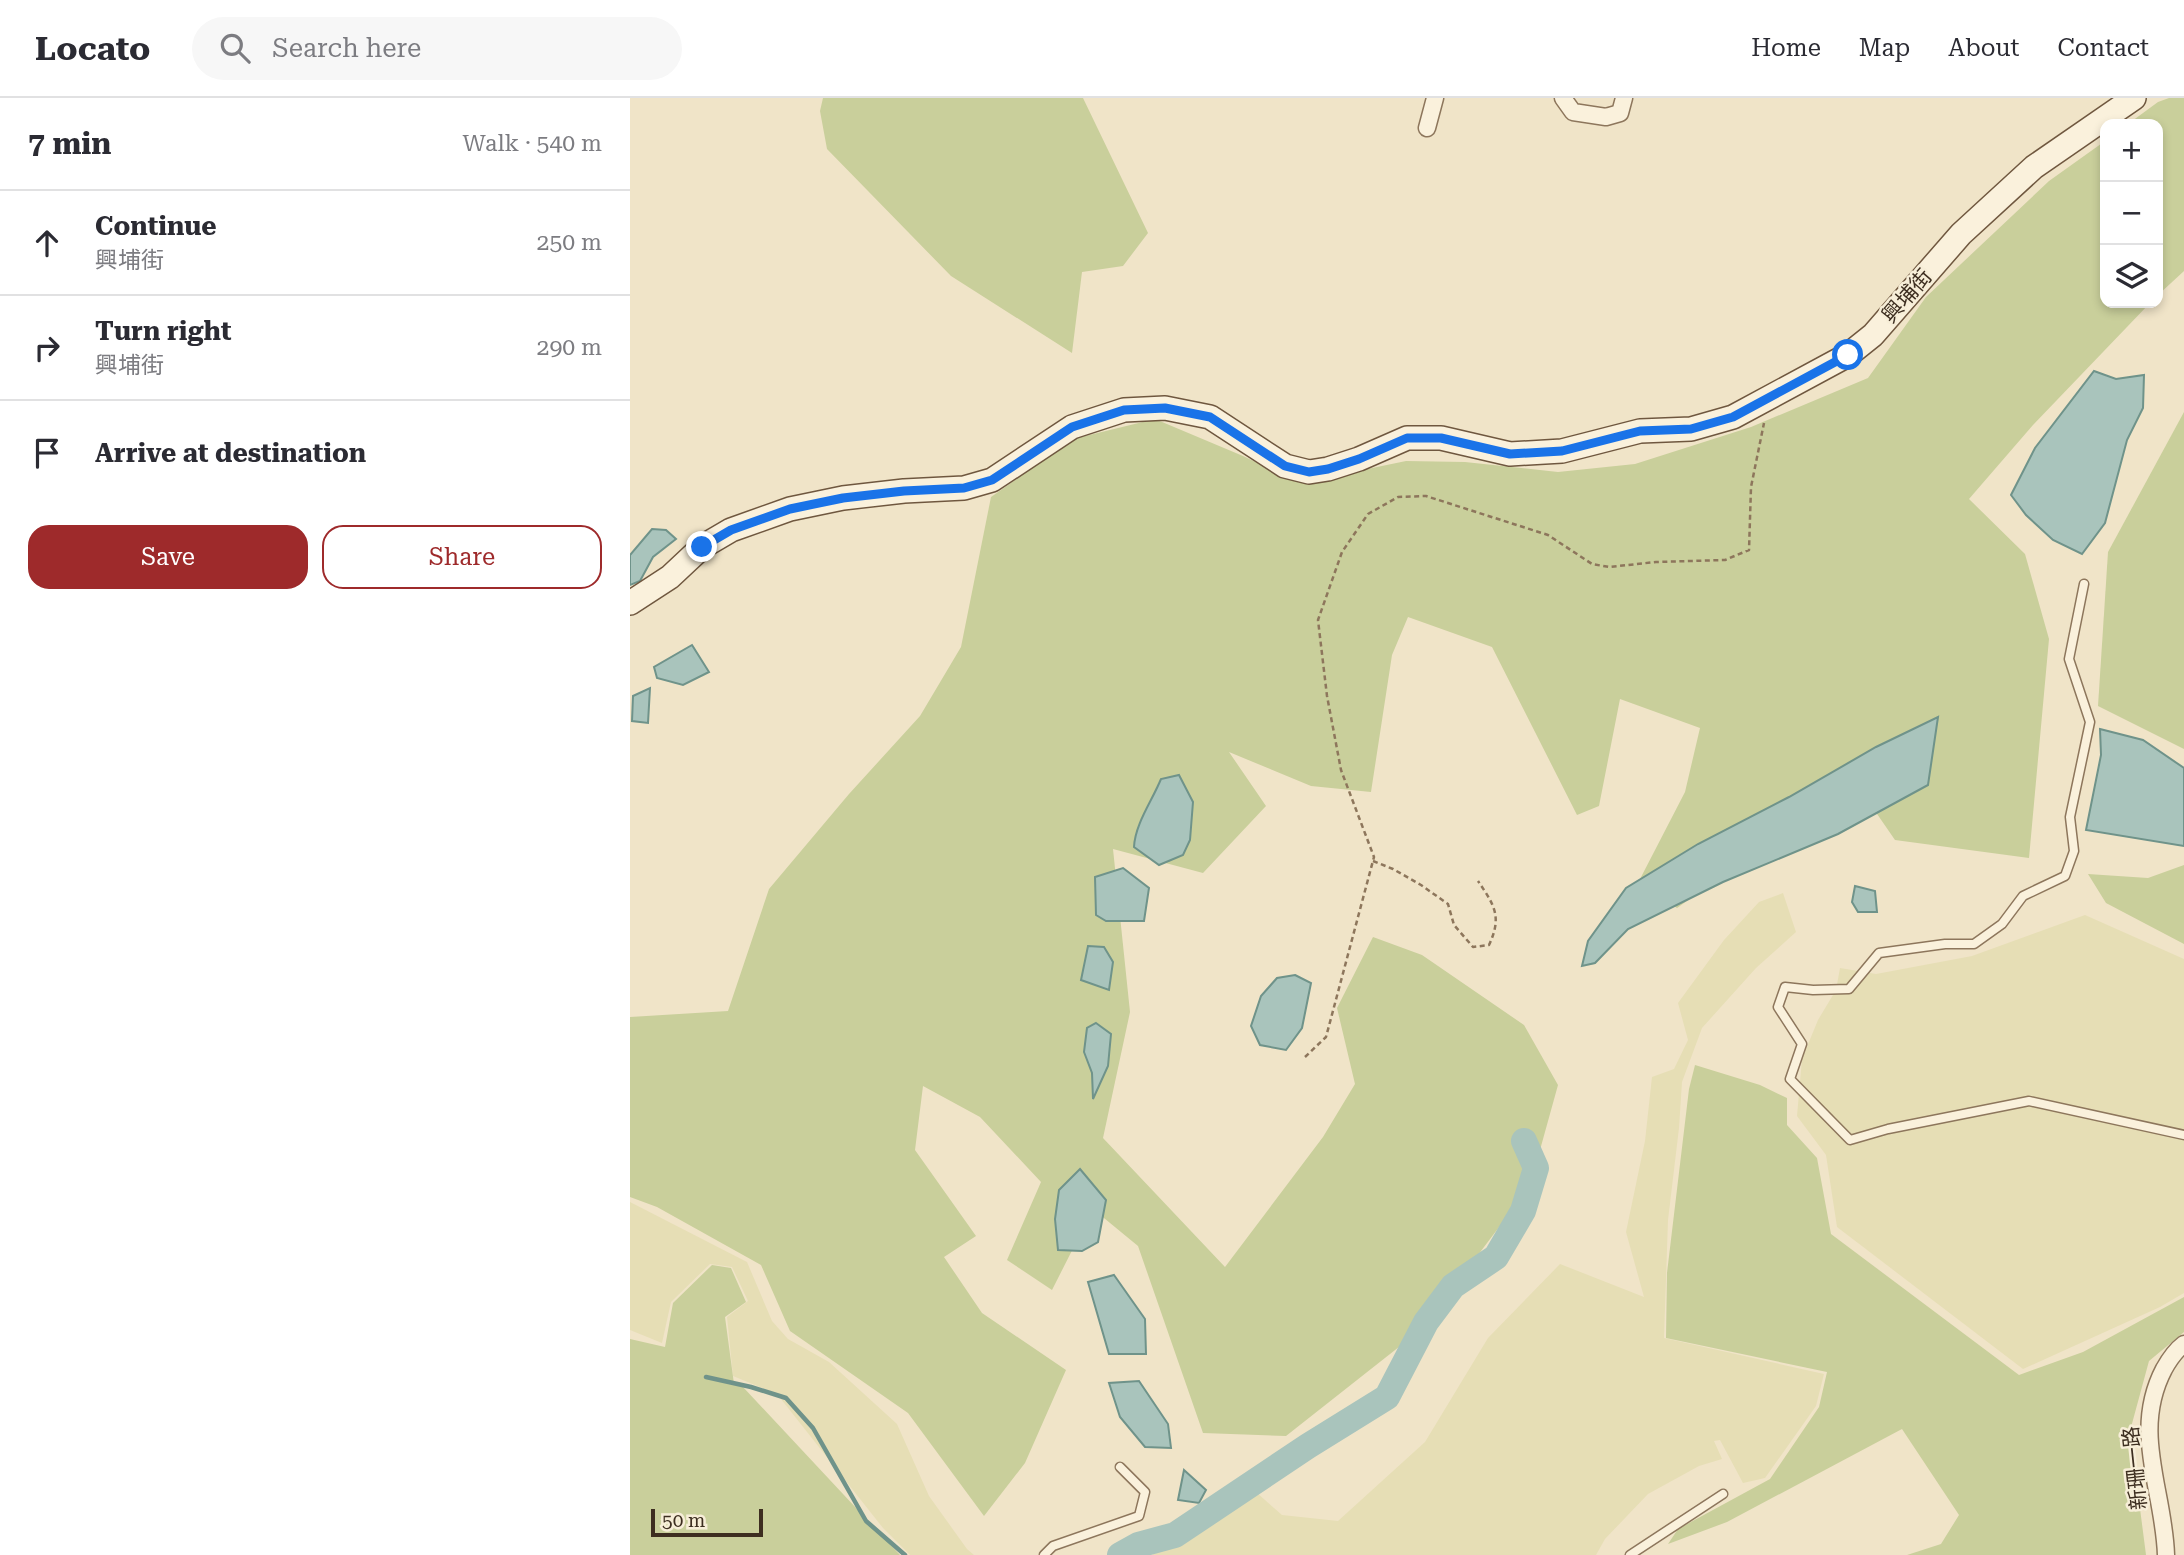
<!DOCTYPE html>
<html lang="en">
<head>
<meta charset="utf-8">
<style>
  :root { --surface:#fff; --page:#f7f7f7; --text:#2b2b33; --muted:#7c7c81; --line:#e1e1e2; --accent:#9e2a2b }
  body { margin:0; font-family:"Roboto Serif","Noto Sans TC",serif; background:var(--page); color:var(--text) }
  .controls { position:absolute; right:21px; top:21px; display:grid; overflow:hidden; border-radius:14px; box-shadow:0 4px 10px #0003 }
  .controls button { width:63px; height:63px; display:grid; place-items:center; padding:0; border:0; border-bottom:2px solid var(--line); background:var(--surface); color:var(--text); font:35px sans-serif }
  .scale { position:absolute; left:21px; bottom:18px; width:112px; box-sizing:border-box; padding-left:7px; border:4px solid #3d2e20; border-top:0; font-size:19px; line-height:24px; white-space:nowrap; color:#3d2e20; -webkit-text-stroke:5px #f7eed8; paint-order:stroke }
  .stop { position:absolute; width:21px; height:21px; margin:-16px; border:5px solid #1a73e8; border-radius:50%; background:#fff }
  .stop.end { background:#1a73e8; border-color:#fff; box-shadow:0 2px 7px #0008 }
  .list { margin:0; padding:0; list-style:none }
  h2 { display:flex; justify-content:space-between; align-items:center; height:91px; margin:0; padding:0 28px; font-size:30px }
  h2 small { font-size:23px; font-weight:400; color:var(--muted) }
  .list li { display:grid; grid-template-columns:46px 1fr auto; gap:21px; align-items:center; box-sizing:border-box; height:105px; padding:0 28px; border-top:2px solid var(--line) }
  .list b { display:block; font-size:26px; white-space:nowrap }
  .list p { margin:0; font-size:23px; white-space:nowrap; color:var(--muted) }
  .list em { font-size:23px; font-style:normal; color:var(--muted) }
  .actions { display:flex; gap:14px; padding:21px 28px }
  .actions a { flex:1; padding:16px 0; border:2px solid var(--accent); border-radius:21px; text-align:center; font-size:24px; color:var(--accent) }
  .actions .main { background:var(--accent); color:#fff }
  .icon { flex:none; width:38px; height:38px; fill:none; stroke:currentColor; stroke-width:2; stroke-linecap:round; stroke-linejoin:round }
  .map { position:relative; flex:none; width:1554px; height:1457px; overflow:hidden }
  header { display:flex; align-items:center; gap:42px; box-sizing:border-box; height:98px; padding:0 35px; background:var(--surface); border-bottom:2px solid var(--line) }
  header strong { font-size:33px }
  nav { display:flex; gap:38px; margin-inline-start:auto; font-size:24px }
  .search { width:490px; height:63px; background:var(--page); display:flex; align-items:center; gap:18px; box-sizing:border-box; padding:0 24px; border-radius:38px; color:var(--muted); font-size:26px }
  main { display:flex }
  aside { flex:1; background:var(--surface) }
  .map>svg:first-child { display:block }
  .farmland { fill:#e6deb5 }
  .green { fill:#c9cf9b }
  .water { fill:#a9c4bc; stroke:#6f938a; stroke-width:2 }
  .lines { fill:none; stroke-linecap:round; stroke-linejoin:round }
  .stream { stroke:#6f938a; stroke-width:4.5 }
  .river { stroke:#a9c4bc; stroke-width:26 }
  .lane-casing { stroke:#8d765c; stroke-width:11 }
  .street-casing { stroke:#8d765c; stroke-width:19 }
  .secondary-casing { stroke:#6f573f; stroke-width:26 }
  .path { stroke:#8d765c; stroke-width:2.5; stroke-dasharray:5 3.5; stroke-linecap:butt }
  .lane { stroke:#faf1dc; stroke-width:8 }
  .street { stroke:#faf1dc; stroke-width:16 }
  .secondary { stroke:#faf1dc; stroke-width:23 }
  .route { stroke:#1a73e8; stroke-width:9 }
  .labels { text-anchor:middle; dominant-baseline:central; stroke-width:5; stroke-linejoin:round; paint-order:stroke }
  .street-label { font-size:21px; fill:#3d2e20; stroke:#f7eed8 }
</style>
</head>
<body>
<header>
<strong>Locato</strong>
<div class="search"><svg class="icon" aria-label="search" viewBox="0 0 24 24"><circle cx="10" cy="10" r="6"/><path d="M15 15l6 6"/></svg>Search here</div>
<nav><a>Home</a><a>Map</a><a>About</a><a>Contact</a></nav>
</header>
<main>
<aside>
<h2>7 min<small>Walk · 540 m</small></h2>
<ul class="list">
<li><svg class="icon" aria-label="ahead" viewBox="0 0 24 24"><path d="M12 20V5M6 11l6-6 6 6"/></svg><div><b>Continue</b><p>興埔街</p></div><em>250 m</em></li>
<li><svg class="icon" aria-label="right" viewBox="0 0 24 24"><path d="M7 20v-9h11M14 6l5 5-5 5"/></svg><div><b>Turn right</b><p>興埔街</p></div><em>290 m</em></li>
<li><svg class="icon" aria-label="arrive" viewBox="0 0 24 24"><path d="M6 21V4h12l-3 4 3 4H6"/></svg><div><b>Arrive at destination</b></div></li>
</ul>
<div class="actions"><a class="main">Save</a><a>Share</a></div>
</aside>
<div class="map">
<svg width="1554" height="1457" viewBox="0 0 1554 1457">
  <rect width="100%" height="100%" fill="#f0e4c8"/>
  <g class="farmland">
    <polygon points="1153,795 1166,834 1126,870 1072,930 1052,984 1049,1030 1038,1122 1034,1240 1194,1276 1186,1308 1135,1380 1113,1385 1090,1342 1084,1343 1092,1361 1069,1368 1018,1396 975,1441 966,1457 522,1457 580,1426 626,1394 652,1417 708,1423 795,1344 858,1240 930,1166 1014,1199 996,1134 1015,1043 1022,979 1044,971 1058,942 1048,905 1094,842 1129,804"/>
    <polygon points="1455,817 1554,861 1554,1195 1530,1209 1393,1271 1207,1129 1196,1057 1167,1018 1172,961 1188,922 1206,892 1210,870 1246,876 1342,858"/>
    <polygon points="0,1104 117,1164 142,1223 158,1241 199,1264 267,1326 299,1398 337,1451 344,1457 280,1457 253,1430 147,1296 103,1278 97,1219 118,1203 102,1169 80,1166 41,1204 32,1245 0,1232"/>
  </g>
  <g class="green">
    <polygon points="193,0 453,0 518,135 493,168 452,174 442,255 321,178 197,51 190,13"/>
    <polygon points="1539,0 1554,0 1554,173 1528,197 1528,26 1498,26 1528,4"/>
    <polygon points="1475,43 1475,205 1520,205 1403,327 1339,401 1395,456 1419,541 1399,760 1265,742 1225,684 1047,810 1009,783 1055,694 1070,630 990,601 969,708 947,717 862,549 778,519 762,557 741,694 681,688 599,654 636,708 573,775 483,751 500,914 473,1040 595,1169 693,1039 725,986 707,910 743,839 792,857 894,927 928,987 900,1088 793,1230 656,1338 573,1335 508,1148 463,1111 422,1192 377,1162 411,1084 350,1019 293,988 285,1052 346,1138 314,1159 352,1215 436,1272 395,1365 354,1418 278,1315 160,1233 131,1167 27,1109 0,1099 0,919 98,913 139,791 219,696 290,618 331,549 361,399 443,341 525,321 613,358 670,385 776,363 835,364 928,374 1005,366 1121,329 1238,280 1296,199 1419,83"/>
    <polygon points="1554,314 1554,651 1468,608 1478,454"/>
    <polygon points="1554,767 1554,846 1476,805 1458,776 1518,780"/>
    <polygon points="1065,967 1130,987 1157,1000 1157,1027 1187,1060 1201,1136 1389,1277 1453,1254 1554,1199 1554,1234 1519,1263 1500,1333 1516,1457 1277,1457 1311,1446 1329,1417 1272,1331 1097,1424 1038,1446 1048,1431 1140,1381 1189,1309 1197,1274 1036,1240 1037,1175 1059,991"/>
    <polygon points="82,1167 101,1170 116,1204 95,1219 104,1286 113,1289 270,1457 0,1457 0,1241 35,1249 43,1205"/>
  </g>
  <g class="water">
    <polygon points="1464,273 1486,281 1514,277 1513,310 1497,342 1475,425 1452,456 1423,442 1396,417 1381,397 1405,350"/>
    <polygon points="22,431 36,432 46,441 23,459 10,483 0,487 0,457"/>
    <polygon points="62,547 79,574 53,587 27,580 24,569"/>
    <polygon points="20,590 18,625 2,623 3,598"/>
    <polygon points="1308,619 1298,687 1208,736 1093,784 998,831 965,865 952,868 958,843 996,790 1068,746 1159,699 1246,649"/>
    <polygon points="1470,631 1513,642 1554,670 1554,748 1456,732 1471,657"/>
    <path d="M549,677l14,27 -3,38 -7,15 -24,10 -25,-18c1,-23 18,-46 27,-68z"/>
    <polygon points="493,770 519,790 514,823 476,823 466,817 465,779"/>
    <polygon points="1225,788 1245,793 1247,814 1228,814 1222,804"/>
    <polygon points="458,848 474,849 483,864 479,892 451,882"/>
    <polygon points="665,877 681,885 672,930 656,952 630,947 621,928 631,898 647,880"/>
    <polygon points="466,925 481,936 478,968 463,1001 462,975 454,954 457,930"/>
    <polygon points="450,1071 476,1102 468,1144 452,1153 428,1152 425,1121 429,1092"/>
    <polygon points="484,1177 515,1221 516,1256 479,1256 458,1184"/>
    <polygon points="509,1283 538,1326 541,1350 515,1349 490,1319 479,1285"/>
    <polygon points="554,1372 576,1392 569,1405 548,1402"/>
  </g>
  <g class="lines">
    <polyline class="stream" points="76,1279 121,1289 156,1300 183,1330 236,1423 275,1457"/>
    <polyline class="river" points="490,1457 508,1447 545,1437 678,1348 757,1299 796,1224 823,1188 866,1159 893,1113 906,1070 894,1043"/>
    <g class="lane-casing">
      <g id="lane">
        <polyline points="1454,486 1439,561 1460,624 1440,719 1444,753 1435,778 1393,798 1372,826 1344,846 1315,846 1249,855 1219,891 1183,892 1155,889 1148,909 1172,946 1160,981 1220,1042 1258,1031 1399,1003 1554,1037"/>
        <polyline points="414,1457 423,1448 509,1418 515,1394 490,1369"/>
        <polyline points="1000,1457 1093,1396"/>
      </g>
    </g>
    <g class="street-casing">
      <g id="street">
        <polyline points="933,0 943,14 976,19 990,15 994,0"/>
        <polyline points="797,30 805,0"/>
        <path d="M1536,1457c-2,-65 -35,-123 -2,-186 5,-9 12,-19 20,-25"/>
      </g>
    </g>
    <g class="secondary-casing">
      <polyline id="secondary" points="0,505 40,479 72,449 101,432 160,411 213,400 274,393 334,390 362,382 442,329 494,312 535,310 580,319 655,368 679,374 698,371 729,361 777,340 811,340 880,356 932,353 1010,333 1061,331 1103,319 1218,257 1243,237 1331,136 1404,69 1504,0"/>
    </g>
    <g class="path">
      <path d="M743,763l20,8 28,16 27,19 6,21 19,22 16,-2c13,-28 6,-39 -11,-64"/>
      <polyline points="675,959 696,939 744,759 711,672 697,598 688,522 712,454 738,416 768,399 796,398 918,437 962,466 979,469 1026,464 1095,462 1119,452 1121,389 1134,325"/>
    </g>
    <use href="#lane" class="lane"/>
    <use href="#street" class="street"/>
    <use href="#secondary" class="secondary"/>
  </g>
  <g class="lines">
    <polyline class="route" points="72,449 101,432 160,411 213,400 274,393 334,390 362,382 442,329 494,312 535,310 580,319 655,368 679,374 698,371 729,361 777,340 811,340 880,356 932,353 1010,333 1061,331 1103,319 1218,257"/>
  </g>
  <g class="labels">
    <g class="street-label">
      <text transform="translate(1277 198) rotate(-49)">興埔街</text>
      <text transform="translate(1505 1370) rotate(-96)">新珊一路</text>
    </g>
  </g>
</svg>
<div class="controls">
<button>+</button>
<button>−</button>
<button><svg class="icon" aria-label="layers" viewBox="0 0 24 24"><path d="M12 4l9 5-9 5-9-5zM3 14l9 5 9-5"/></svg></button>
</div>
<div class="scale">50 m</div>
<div class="stop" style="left:1218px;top:257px"></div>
<div class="stop end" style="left:72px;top:449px"></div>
</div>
</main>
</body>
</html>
